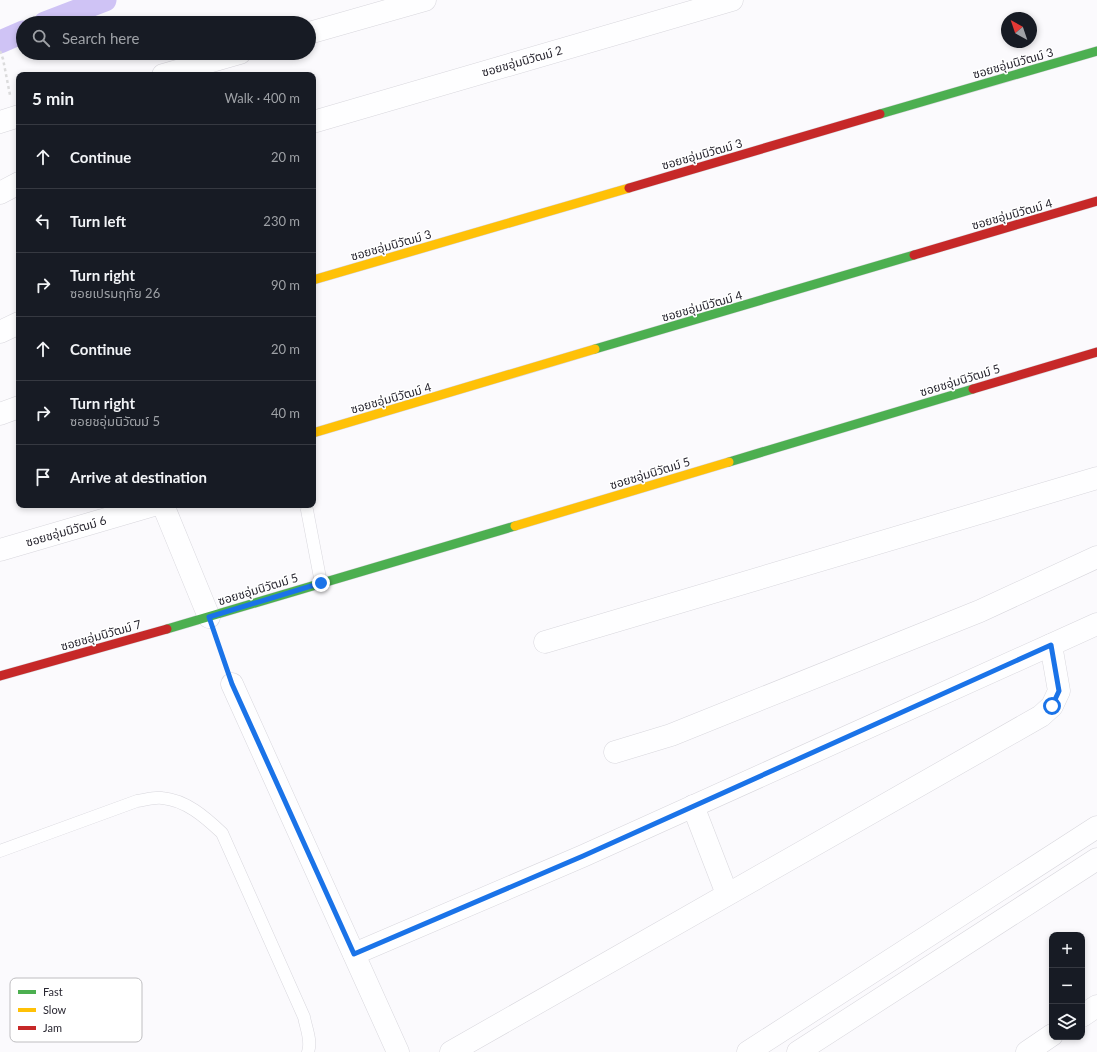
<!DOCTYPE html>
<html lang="en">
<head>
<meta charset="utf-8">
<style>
  :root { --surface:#171b24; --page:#242831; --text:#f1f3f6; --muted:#9ea1a6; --line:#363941 }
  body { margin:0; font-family:Lato,"Noto Sans Thai",sans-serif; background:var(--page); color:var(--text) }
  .controls { position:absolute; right:12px; bottom:12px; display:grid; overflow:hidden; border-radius:8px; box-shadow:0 2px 6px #0003 }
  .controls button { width:36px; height:36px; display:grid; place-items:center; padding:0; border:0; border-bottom:1px solid var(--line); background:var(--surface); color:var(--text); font:20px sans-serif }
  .compass { position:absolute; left:1001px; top:12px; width:36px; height:36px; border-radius:50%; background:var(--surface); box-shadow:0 2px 6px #0003; rotate:320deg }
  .stop { position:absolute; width:12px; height:12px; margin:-9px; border:3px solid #1a73e8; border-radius:50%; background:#fff }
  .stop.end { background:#1a73e8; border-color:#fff; box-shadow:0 1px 4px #0008 }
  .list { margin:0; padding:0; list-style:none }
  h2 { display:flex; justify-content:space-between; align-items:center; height:52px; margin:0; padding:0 16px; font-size:17px }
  h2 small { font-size:13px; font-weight:400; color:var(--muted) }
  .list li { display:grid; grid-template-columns:26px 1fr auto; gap:12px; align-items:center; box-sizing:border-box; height:64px; padding:0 16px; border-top:1px solid var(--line) }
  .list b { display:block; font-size:15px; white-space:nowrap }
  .list p { margin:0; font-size:13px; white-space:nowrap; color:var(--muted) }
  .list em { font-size:13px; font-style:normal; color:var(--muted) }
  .icon { flex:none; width:22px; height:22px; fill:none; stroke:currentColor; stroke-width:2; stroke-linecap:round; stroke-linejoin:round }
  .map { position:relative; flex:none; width:1097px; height:1052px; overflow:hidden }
  .search { position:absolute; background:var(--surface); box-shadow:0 2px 6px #0003; left:16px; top:16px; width:300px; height:44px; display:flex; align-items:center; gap:10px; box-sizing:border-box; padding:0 14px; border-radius:22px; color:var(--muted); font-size:15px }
  .panel { position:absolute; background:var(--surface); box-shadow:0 2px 6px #0003; left:16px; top:72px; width:300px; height:436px; border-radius:8px }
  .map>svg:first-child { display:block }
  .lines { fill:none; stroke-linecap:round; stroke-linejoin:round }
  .canal { stroke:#cfc3f5; stroke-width:23 }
  .lane-casing { stroke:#d8d7dd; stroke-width:13 }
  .street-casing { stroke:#d8d7dd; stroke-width:23 }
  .fast-casing { stroke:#d8d7dd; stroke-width:10 }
  .slow-casing { stroke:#d8d7dd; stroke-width:10 }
  .jam-casing { stroke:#d8d7dd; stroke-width:10 }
  .path { stroke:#dbdbdc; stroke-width:2.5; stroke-dasharray:3 3; stroke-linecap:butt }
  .lane { stroke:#fefeff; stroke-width:12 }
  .street { stroke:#fefeff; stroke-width:22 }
  .fast { stroke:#4caf50; stroke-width:9 }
  .slow { stroke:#ffc107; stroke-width:9 }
  .jam { stroke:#c62828; stroke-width:9 }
  .route { stroke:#1a73e8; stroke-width:5 }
  .labels { text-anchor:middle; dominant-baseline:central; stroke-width:3; stroke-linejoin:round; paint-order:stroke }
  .street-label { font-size:12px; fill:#292731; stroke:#fff }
  .key { fill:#fff; stroke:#bfbec1; stroke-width:1 }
  .key-label { font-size:11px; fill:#292731 }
</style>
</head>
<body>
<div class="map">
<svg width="1097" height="1052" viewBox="0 0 1097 1052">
  <rect width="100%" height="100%" fill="#fbfafd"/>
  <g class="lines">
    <g class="canal">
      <polyline points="45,23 105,0"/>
      <polyline points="0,42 23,32"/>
    </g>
    <g class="lane-casing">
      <g id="lane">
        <polyline points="307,510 321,583"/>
        <path d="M0,851l137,-50c8,-1 17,-4 25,-3 24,2 43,19 60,35l82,184c2,11 8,24 4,35"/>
      </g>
    </g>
    <g class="street-casing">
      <g id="street">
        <polyline points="309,33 425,0"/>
        <polyline points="163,75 240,53"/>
        <polyline points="0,122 19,116"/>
        <polyline points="313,122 732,0"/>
        <polyline points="0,193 19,183"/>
        <polyline points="0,332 19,323"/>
        <polyline points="0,414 19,407"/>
        <polyline points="163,505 209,617"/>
        <polyline points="0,550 154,505"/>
        <polyline points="545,642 1097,478"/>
        <polyline points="232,684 398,1052"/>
        <polyline points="615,752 671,735 980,611 1097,557"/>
        <polyline points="693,806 727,894"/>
        <polyline points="354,954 583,856 1097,624"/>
        <polyline points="1082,1016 1097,1006"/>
        <polyline points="451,1052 1041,716 1052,706 1059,691 1051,645"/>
        <polyline points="748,1052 1097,827"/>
        <polyline points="798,1052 1097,859"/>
        <polyline points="1027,1052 1052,1035"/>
      </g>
    </g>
    <g class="fast-casing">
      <g id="fast">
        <polyline points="880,114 1097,51"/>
        <polyline points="595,349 914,255"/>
        <polyline points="729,462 973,389"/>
        <polyline points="167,629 515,526"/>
      </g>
    </g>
    <g class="slow-casing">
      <g id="slow">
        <polyline points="313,280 629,188"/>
        <polyline points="313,433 595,349"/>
        <polyline points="515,526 729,462"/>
      </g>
    </g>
    <g class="jam-casing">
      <g id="jam">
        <polyline points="629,188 880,114"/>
        <polyline points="914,255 1097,201"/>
        <polyline points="973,389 1097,352"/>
        <polyline points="0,676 167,629"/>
      </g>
    </g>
    <g class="path">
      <polyline points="0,51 3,59 10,95"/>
      <polyline points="216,637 225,665"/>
    </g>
    <use href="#lane" class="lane"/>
    <use href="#street" class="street"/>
    <use href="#fast" class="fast"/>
    <use href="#slow" class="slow"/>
    <use href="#jam" class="jam"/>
  </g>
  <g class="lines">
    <polyline class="route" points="321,583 209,617 232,684 354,954 583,856 1051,645 1059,691 1052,706"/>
  </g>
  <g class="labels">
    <g class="street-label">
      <text transform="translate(522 61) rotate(-16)">ซอยชอุ่มนิวัฒม์ 2</text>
      <text transform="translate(1013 63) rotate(-16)">ซอยชอุ่มนิวัฒม์ 3</text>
      <text transform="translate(702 154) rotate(-16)">ซอยชอุ่มนิวัฒม์ 3</text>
      <text transform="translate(1012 214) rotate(-16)">ซอยชอุ่มนิวัฒม์ 4</text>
      <text transform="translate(391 245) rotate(-16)">ซอยชอุ่มนิวัฒม์ 3</text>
      <text transform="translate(702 306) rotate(-16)">ซอยชอุ่มนิวัฒม์ 4</text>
      <text transform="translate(960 380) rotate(-17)">ซอยชอุ่มนิวัฒม์ 5</text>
      <text transform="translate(391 398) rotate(-16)">ซอยชอุ่มนิวัฒม์ 4</text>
      <text transform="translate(650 473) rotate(-17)">ซอยชอุ่มนิวัฒม์ 5</text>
      <text transform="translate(66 531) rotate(-16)">ซอยชอุ่มนิวัฒม์ 6</text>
      <text transform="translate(258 589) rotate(-17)">ซอยชอุ่มนิวัฒม์ 5</text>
      <text transform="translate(101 635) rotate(-16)">ซอยชอุ่มนิวัฒม์ 7</text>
    </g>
  </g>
  <rect x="10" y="978" width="132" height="64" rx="6" class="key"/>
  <rect x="18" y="990" width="18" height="4" fill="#4caf50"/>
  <rect x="18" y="1008" width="18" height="4" fill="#ffc107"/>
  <rect x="18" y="1026" width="18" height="4" fill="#c62828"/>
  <g class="key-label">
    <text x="43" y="996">Fast</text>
    <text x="43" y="1014">Slow</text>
    <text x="43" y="1032">Jam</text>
  </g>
</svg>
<div class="controls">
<button>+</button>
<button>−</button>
<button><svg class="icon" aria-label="layers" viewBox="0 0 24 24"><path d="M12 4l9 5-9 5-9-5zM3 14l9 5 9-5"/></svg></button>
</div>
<svg class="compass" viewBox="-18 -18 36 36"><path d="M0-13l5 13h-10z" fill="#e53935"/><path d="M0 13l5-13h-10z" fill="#9ea1a6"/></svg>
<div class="stop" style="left:1052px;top:706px"></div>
<div class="stop end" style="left:321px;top:583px"></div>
<div class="search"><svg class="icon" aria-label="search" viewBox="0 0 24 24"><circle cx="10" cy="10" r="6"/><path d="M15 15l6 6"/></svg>Search here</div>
<section class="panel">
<h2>5 min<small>Walk · 400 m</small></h2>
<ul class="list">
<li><svg class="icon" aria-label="ahead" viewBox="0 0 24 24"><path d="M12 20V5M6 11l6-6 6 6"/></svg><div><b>Continue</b></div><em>20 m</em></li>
<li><svg class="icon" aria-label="left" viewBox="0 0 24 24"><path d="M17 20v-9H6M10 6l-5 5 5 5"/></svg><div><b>Turn left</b></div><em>230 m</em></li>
<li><svg class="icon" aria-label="right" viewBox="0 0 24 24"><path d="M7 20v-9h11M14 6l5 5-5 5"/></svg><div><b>Turn right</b><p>ซอยเปรมฤทัย 26</p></div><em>90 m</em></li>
<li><svg class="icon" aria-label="ahead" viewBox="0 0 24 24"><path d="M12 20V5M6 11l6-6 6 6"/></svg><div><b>Continue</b></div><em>20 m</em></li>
<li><svg class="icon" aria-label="right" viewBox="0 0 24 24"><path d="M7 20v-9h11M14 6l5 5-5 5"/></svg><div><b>Turn right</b><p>ซอยชอุ่มนิวัฒม์ 5</p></div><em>40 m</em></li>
<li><svg class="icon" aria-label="arrive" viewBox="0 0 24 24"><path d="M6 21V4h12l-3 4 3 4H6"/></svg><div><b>Arrive at destination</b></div></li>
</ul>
</section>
</div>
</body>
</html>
